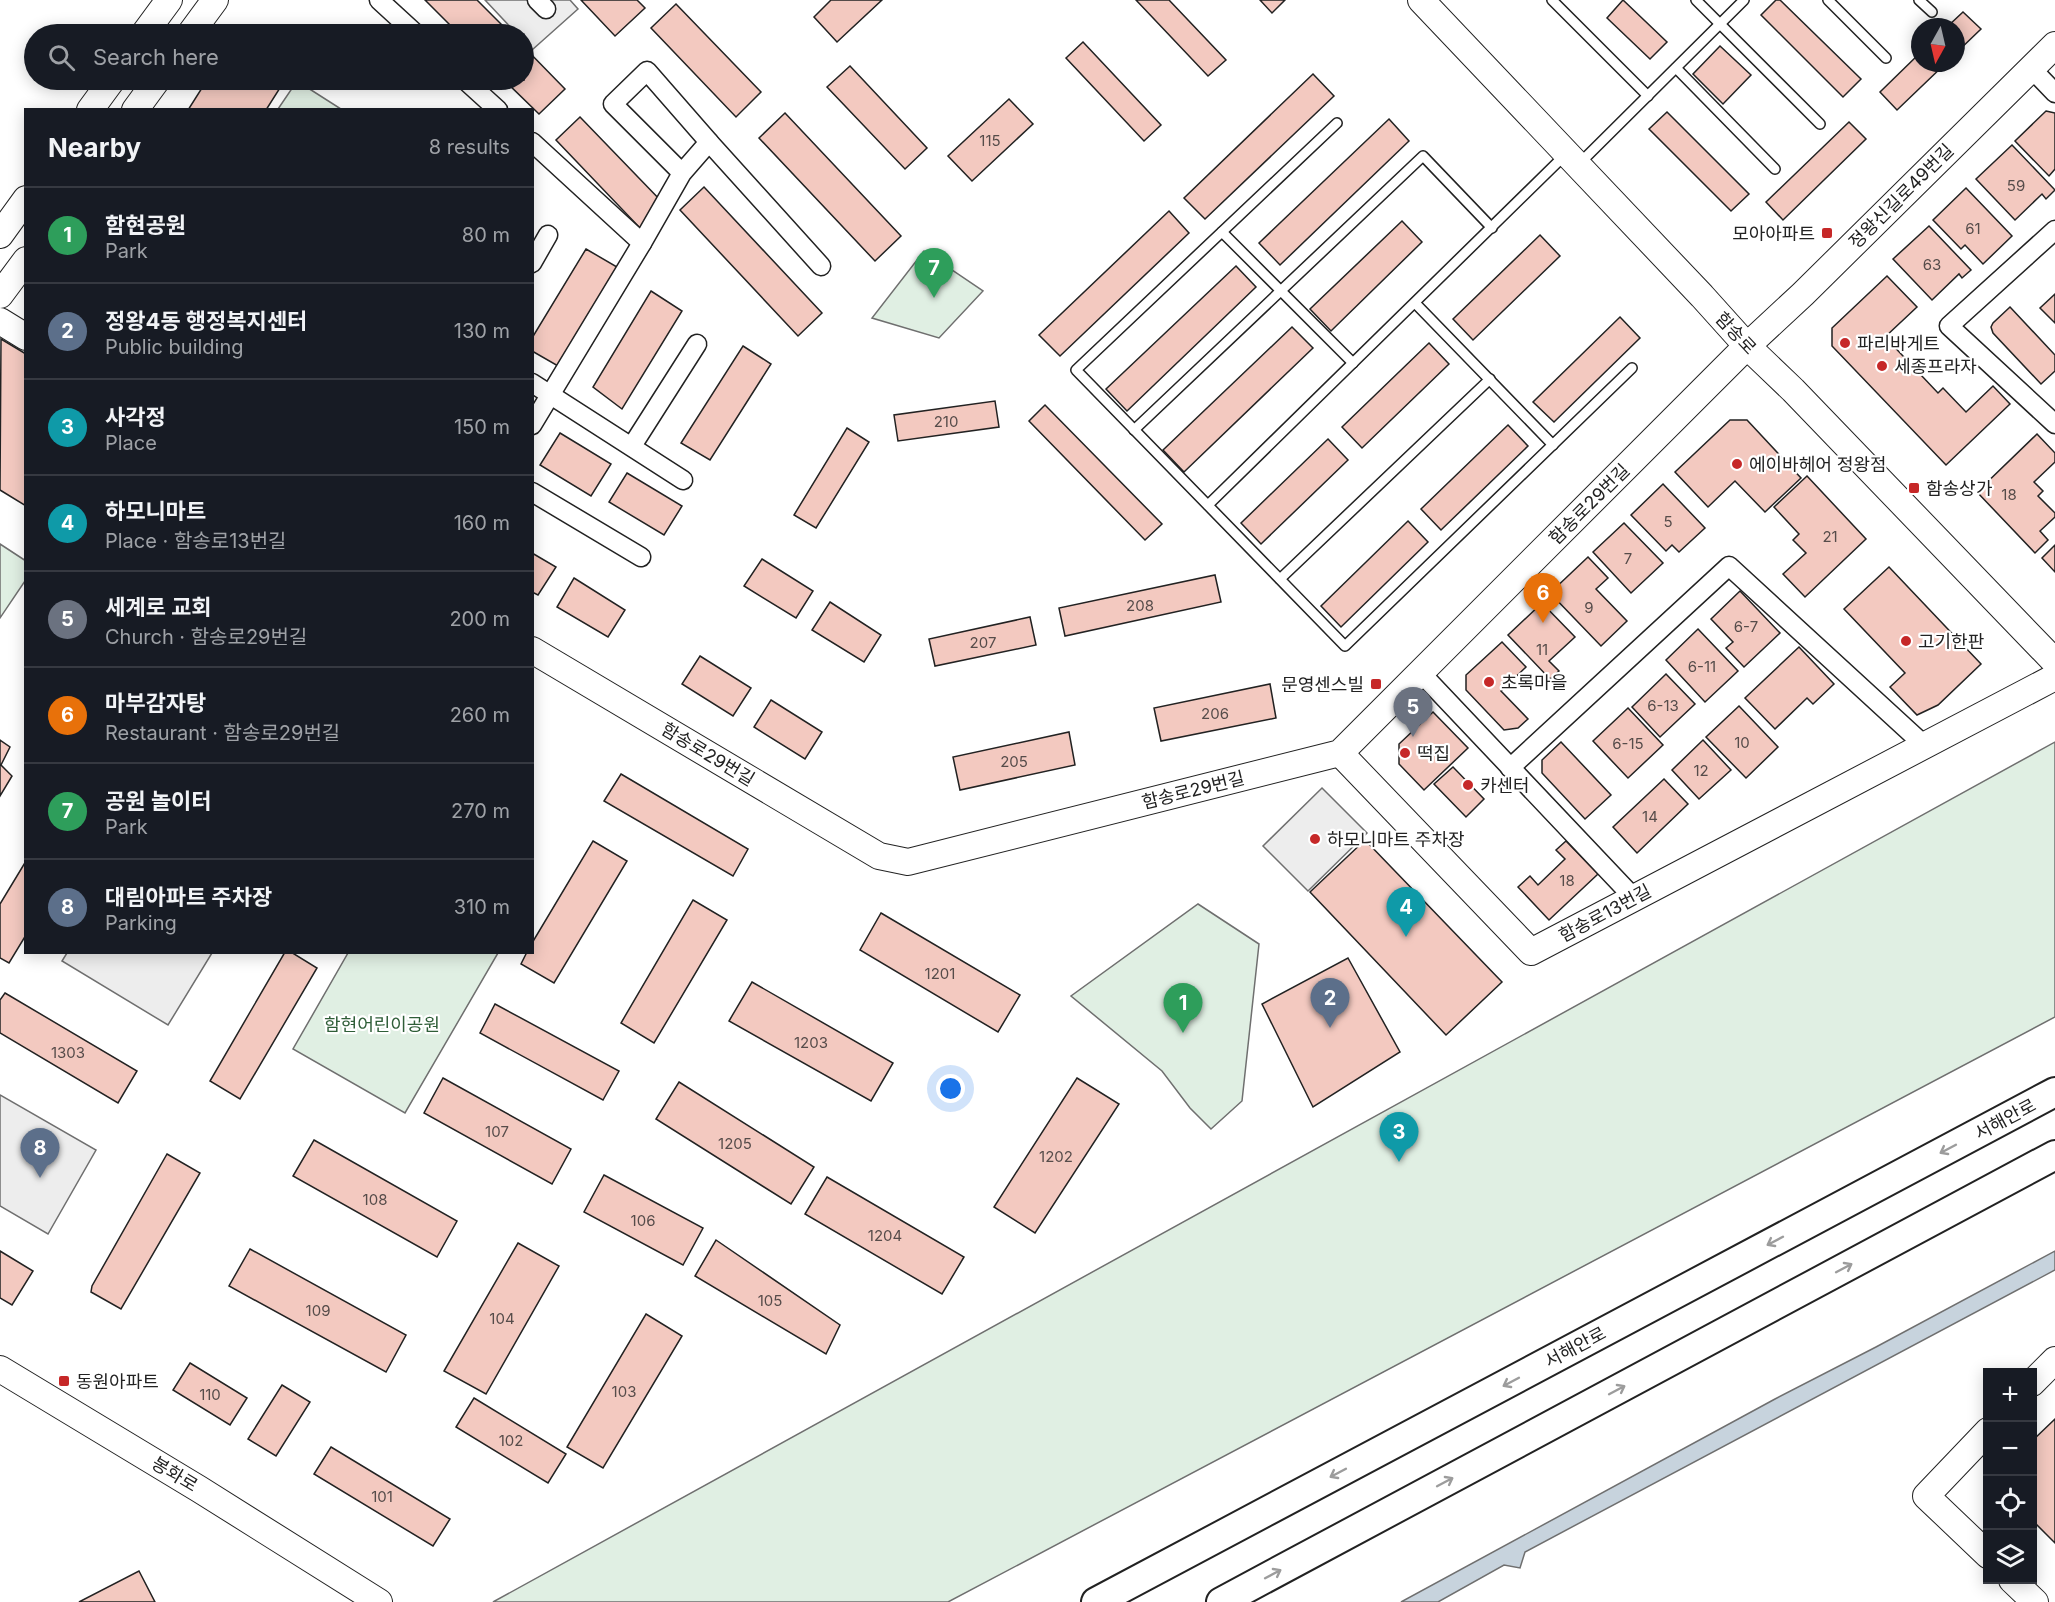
<!DOCTYPE html>
<html lang="en">
<head>
<meta charset="utf-8">
<style>
  :root { --surface:#171b24; --page:#242831; --text:#f1f3f6; --muted:#9ea1a6; --line:#363941; --accent:#c62828 }
  body { margin:0; font-family:Inter,"Noto Sans KR",sans-serif; background:var(--page); color:var(--text) }
  .controls { position:absolute; right:18px; bottom:18px; display:grid; overflow:hidden; border-radius:0px; box-shadow:0 3px 15px #0003 }
  .controls button { width:54px; height:54px; display:grid; place-items:center; padding:0; border:0; border-bottom:2px solid var(--line); background:var(--surface); color:var(--text); font:30px sans-serif }
  .compass { position:absolute; left:1911px; top:18px; width:54px; height:54px; border-radius:50%; background:var(--surface); box-shadow:0 3px 15px #0003; rotate:188deg }
  .you { position:absolute; left:951px; top:1089px; width:21px; height:21px; margin:-15px; border:4px solid #fff; border-radius:50%; background:#1a73e8; box-shadow:0 0 0 9px #1a73e833 }
  .badge { display:grid; place-items:center; width:39px; height:39px; border-radius:50%; background:var(--accent); color:#fff; font-size:20px; font-weight:700 }
  .pin { position:absolute; translate:-50% -50px; filter:drop-shadow(0 2px 3px #0008) }
  .pin::after { content:''; position:absolute; top:32px; width:21px; height:18px; background:inherit; clip-path:polygon(0 0,100% 0,50% 100%) }
  .list { margin:0; padding:0; list-style:none }
  h2 { display:flex; justify-content:space-between; align-items:center; height:78px; margin:0; padding:0 24px; font-size:26px }
  h2 small { font-size:20px; font-weight:400; color:var(--muted) }
  .list li { display:grid; grid-template-columns:39px 1fr auto; gap:18px; align-items:center; box-sizing:border-box; height:96px; padding:0 24px; border-top:2px solid var(--line) }
  .list b { display:block; font-size:22px; white-space:nowrap }
  .list p { margin:0; font-size:20px; white-space:nowrap; color:var(--muted) }
  .list em { font-size:20px; font-style:normal; color:var(--muted) }
  .icon { flex:none; width:33px; height:33px; fill:none; stroke:currentColor; stroke-width:2; stroke-linecap:round; stroke-linejoin:round }
  .map { position:relative; flex:none; width:2055px; height:1602px; overflow:hidden }
  .search { position:absolute; background:var(--surface); box-shadow:0 3px 15px #0003; left:24px; top:24px; width:510px; height:66px; display:flex; align-items:center; gap:15px; box-sizing:border-box; padding:0 21px; border-radius:33px; color:var(--muted); font-size:22px }
  .panel { position:absolute; background:var(--surface); box-shadow:0 3px 15px #0003; left:24px; top:108px; width:510px; height:846px; border-radius:0px }
  .map>svg:first-child { display:block }
  .green { fill:#e0efe3; stroke:#6f6f6f; stroke-width:1.5 }
  .parking { fill:#ededed; stroke:#6f6f6f; stroke-width:1.5 }
  .water { fill:#c7d3dd; stroke:#6f6f6f; stroke-width:1.5 }
  .building { fill:#f3c9c0; stroke:#222; stroke-width:1.5 }
  .lines { fill:none; stroke-linecap:round; stroke-linejoin:round }
  .lane-casing { stroke:#222; stroke-width:12 }
  .street-casing { stroke:#222; stroke-width:21 }
  .secondary-casing { stroke:#222; stroke-width:28 }
  .primary-casing { stroke:#222; stroke-width:32 }
  .lane { stroke:#fff; stroke-width:9 }
  .street { stroke:#fff; stroke-width:18 }
  .secondary { stroke:#fff; stroke-width:26 }
  .primary { stroke:#fff; stroke-width:28 }
  .oneway { stroke:#9c9c9c }
  .poi-dot { fill:#c62828; stroke:#fff; stroke-width:2 }
  .labels { text-anchor:middle; dominant-baseline:central; stroke-width:4.5; stroke-linejoin:round; paint-order:stroke }
  .number-label { font-size:15px; fill:#564c4a }
  .street-label { font-size:18px; fill:#222; stroke:#fff }
  .poi-label { font-size:18px; fill:#222; stroke:#fff; text-anchor:start }
  .park-label { font-size:18px; fill:#2f5e38; stroke:#fff }
</style>
</head>
<body>
<div class="map">
<svg width="2055" height="1602" viewBox="0 0 2055 1602">
  <rect width="100%" height="100%" fill="#fff"/>
  <g class="green">
    <polygon points="297,81 341,109 278,109"/>
    <polygon points="924,251 983,291 939,338 872,318"/>
    <polygon points="0,544 26,561 25,581 0,618"/>
    <polygon points="2055,742 2055,1017 948,1602 493,1602"/>
    <polygon points="1198,904 1259,944 1242,1101 1211,1129 1190,1108 1162,1071 1071,996"/>
    <polygon points="348,953 498,953 405,1113 293,1049"/>
  </g>
  <g class="parking">
    <polygon points="485,0 570,0 578,9 532,50 524,41 524,34 517,34"/>
    <polygon points="1322,788 1367,833 1308,891 1263,846"/>
    <polygon points="67,953 67,952 212,953 168,1025 62,961"/>
    <polygon points="0,1095 96,1150 48,1234 0,1206"/>
  </g>
  <polygon class="water" points="2055,1251 2055,1270 1525,1552 1520,1568 1504,1565 1438,1602 1401,1602 1775,1399 1876,1347"/>
  <g class="building">
    <polygon points="425,0 477,0 511,34 459,34"/>
    <polygon points="581,0 637,0 645,8 615,36"/>
    <polygon points="831,0 882,0 837,42 814,17"/>
    <polygon points="1136,0 1169,0 1226,60 1208,76"/>
    <polygon points="1260,0 1285,0 1272,13"/>
    <polygon points="1623,0 1667,42 1650,59 1607,18"/>
    <polygon points="1776,0 1780,0 1861,79 1843,97 1761,15"/>
    <polygon points="676,4 761,92 736,117 651,28"/>
    <polygon points="1963,12 1981,29 1956,53 1956,27 1947,27"/>
    <polygon points="1083,42 1161,125 1144,141 1066,58"/>
    <polygon points="1720,46 1751,75 1723,104 1693,74"/>
    <polygon points="524,47 565,89 539,114 504,80 524,80"/>
    <polygon points="1920,53 1920,63 1946,63 1897,110 1880,92"/>
    <polygon points="850,66 927,148 905,169 827,87"/>
    <polygon points="1313,74 1334,96 1205,219 1184,198"/>
    <polygon points="207,80 285,80 266,110 188,110"/>
    <polygon points="1009,99 1033,124 972,181 948,156"/>
    <polygon points="2046,111 2055,113 2055,169 2049,176 2015,141"/>
    <polygon points="1667,112 1749,194 1731,211 1649,129"/>
    <polygon points="785,113 901,236 875,261 759,138"/>
    <polygon points="580,117 664,204 640,228 556,140"/>
    <polygon points="1389,119 1409,141 1280,265 1259,243"/>
    <polygon points="1849,122 1866,139 1783,220 1766,202"/>
    <polygon points="2012,145 2055,190 2046,199 2042,194 2015,220 1976,179"/>
    <polygon points="704,187 822,313 798,336 680,210"/>
    <polygon points="1966,188 2012,236 1983,264 1965,245 1961,249 1933,220"/>
    <polygon points="1169,211 1189,233 1060,356 1039,335"/>
    <polygon points="1402,221 1422,242 1331,331 1310,309"/>
    <polygon points="1929,226 1971,270 1962,278 1959,274 1932,300 1893,259"/>
    <polygon points="1540,235 1560,256 1473,340 1453,319"/>
    <polygon points="586,249 617,267 558,366 532,351 532,338"/>
    <polygon points="1236,266 1256,287 1127,411 1106,389"/>
    <polygon points="1887,276 1917,307 1885,337 1938,393 1943,388 1966,412 1993,386 2010,404 1946,465 1832,346 1832,328"/>
    <polygon points="651,291 682,311 622,409 593,387"/>
    <polygon points="2055,294 2055,323 2040,308"/>
    <polygon points="2010,307 2055,355 2055,371 2041,384 1993,333 1991,327 1993,323"/>
    <polygon points="1620,317 1640,338 1554,422 1533,402"/>
    <polygon points="1292,327 1313,348 1184,472 1163,450"/>
    <polygon points="1,339 26,354 26,506 0,490"/>
    <polygon points="1429,343 1449,364 1362,448 1342,427"/>
    <polygon points="743,346 771,364 710,460 681,443"/>
    <polygon points="995,401 999,427 898,441 894,415"/>
    <polygon points="1045,405 1162,524 1145,540 1029,421"/>
    <polygon points="1730,420 1747,420 1801,478 1765,512 1735,481 1708,507 1675,472"/>
    <polygon points="1508,425 1528,446 1441,530 1421,509"/>
    <polygon points="847,428 869,442 816,528 794,515"/>
    <polygon points="560,433 611,464 591,496 540,465"/>
    <polygon points="2037,434 2055,453 2055,462 2034,482 2043,491 2038,496 2055,513 2055,517 2040,531 2048,540 2035,553 1977,492"/>
    <polygon points="1328,439 1348,460 1261,544 1241,523"/>
    <polygon points="627,473 682,506 664,535 609,502"/>
    <polygon points="1807,476 1866,539 1805,597 1783,574 1806,553 1793,540 1799,534 1774,507"/>
    <polygon points="1663,484 1705,528 1679,552 1672,545 1666,551 1631,515"/>
    <polygon points="1408,521 1428,542 1341,627 1321,606"/>
    <polygon points="1624,523 1663,563 1631,593 1593,552"/>
    <polygon points="2055,545 2055,572 2042,558"/>
    <polygon points="532,553 556,567 538,595 532,592"/>
    <polygon points="1588,557 1608,578 1596,589 1627,621 1601,646 1550,593"/>
    <polygon points="762,559 813,591 796,618 744,586"/>
    <polygon points="1889,567 1981,664 1938,705 1917,715 1890,687 1905,673 1844,609"/>
    <polygon points="1215,575 1221,602 1065,636 1059,608"/>
    <polygon points="574,578 625,610 608,637 557,607"/>
    <polygon points="1740,591 1780,633 1744,667 1726,648 1733,642 1711,619"/>
    <polygon points="830,602 881,635 864,662 812,630"/>
    <polygon points="1542,603 1575,637 1549,661 1559,671 1550,679 1508,635"/>
    <polygon points="1030,617 1036,645 935,666 929,639"/>
    <polygon points="1698,629 1738,671 1705,702 1666,660"/>
    <polygon points="1502,642 1526,667 1501,691 1528,719 1518,728 1504,730 1466,690 1466,675"/>
    <polygon points="1799,647 1834,684 1813,704 1807,698 1775,729 1745,698"/>
    <polygon points="700,656 751,688 733,716 682,684"/>
    <polygon points="1666,674 1695,704 1660,737 1632,707"/>
    <polygon points="1270,684 1276,718 1161,741 1154,708"/>
    <polygon points="771,700 822,732 805,759 754,727"/>
    <polygon points="1739,706 1778,747 1746,778 1706,737"/>
    <polygon points="1628,708 1663,745 1628,778 1593,741"/>
    <polygon points="1433,712 1468,748 1424,790 1399,764 1399,744"/>
    <polygon points="1069,732 1075,765 960,790 953,757"/>
    <polygon points="0,740 10,747 1,765 12,776 0,796"/>
    <polygon points="1703,740 1731,770 1699,799 1672,770"/>
    <polygon points="1561,742 1611,795 1585,819 1542,773 1542,760"/>
    <polygon points="1453,767 1484,799 1466,817 1434,784"/>
    <polygon points="621,774 748,849 733,876 604,801"/>
    <polygon points="1664,779 1688,804 1637,853 1613,827"/>
    <polygon points="1365,840 1502,982 1446,1035 1310,892"/>
    <polygon points="593,841 627,861 554,983 521,964 527,952 532,952 532,943"/>
    <polygon points="1566,841 1598,874 1549,920 1518,887 1530,876 1538,885 1565,859 1556,850"/>
    <polygon points="26,861 26,935 9,963 0,958 0,904"/>
    <polygon points="693,900 727,920 654,1043 621,1023"/>
    <polygon points="881,913 1020,995 998,1032 860,950"/>
    <polygon points="285,952 291,952 317,968 240,1099 210,1081"/>
    <polygon points="1348,958 1400,1052 1313,1107 1262,1004"/>
    <polygon points="752,982 893,1063 871,1101 729,1021"/>
    <polygon points="5,993 137,1071 118,1103 0,1033 0,1000"/>
    <polygon points="495,1004 619,1071 603,1100 480,1033"/>
    <polygon points="443,1078 571,1149 552,1184 424,1113"/>
    <polygon points="1077,1078 1119,1104 1035,1233 994,1207"/>
    <polygon points="679,1082 814,1167 791,1204 656,1119"/>
    <polygon points="314,1140 457,1221 437,1257 293,1176"/>
    <polygon points="167,1154 200,1173 121,1309 91,1292 92,1286"/>
    <polygon points="604,1175 703,1228 683,1265 584,1212"/>
    <polygon points="827,1177 964,1257 942,1294 805,1214"/>
    <polygon points="716,1240 840,1325 826,1354 695,1276"/>
    <polygon points="518,1243 559,1266 486,1394 444,1371"/>
    <polygon points="250,1249 406,1335 386,1372 229,1286"/>
    <polygon points="0,1251 33,1271 12,1305 0,1298"/>
    <polygon points="646,1314 682,1336 603,1468 567,1447"/>
    <polygon points="190,1363 247,1398 230,1425 173,1390"/>
    <polygon points="282,1385 310,1402 276,1456 248,1439"/>
    <polygon points="474,1398 566,1454 548,1483 456,1427"/>
    <polygon points="2055,1419 2055,1543 2032,1520 2032,1441"/>
    <polygon points="331,1447 450,1519 433,1546 314,1474"/>
    <polygon points="139,1571 155,1602 79,1602"/>
  </g>
  <g class="lines">
    <g class="lane-casing">
      <g id="lane">
        <polyline points="1552,0 1648,96"/>
        <polyline points="1696,0 1820,124"/>
        <polyline points="1828,0 1886,58"/>
        <polyline points="1919,0 1932,12"/>
        <polyline points="1676,68 1775,169"/>
        <polyline points="1337,123 1076,370 1345,646 1632,368"/>
        <polyline points="1580,163 1744,0"/>
        <polyline points="1222,232 1353,363"/>
        <polyline points="1415,303 1553,445"/>
        <polyline points="1134,430 1423,156 1492,228"/>
        <polyline points="1208,505 1566,154"/>
        <polyline points="1280,579 1490,379"/>
      </g>
    </g>
    <g class="street-casing">
      <g id="street">
        <polyline points="379,0 416,34"/>
        <polyline points="537,0 546,9"/>
        <polyline points="2031,68 2055,93"/>
        <polyline points="465,80 498,110"/>
        <polyline points="532,142 642,243 532,425"/>
        <polyline points="709,142 821,266"/>
        <polyline points="2055,230 1949,326 2055,424"/>
        <polyline points="642,243 682,173 613,104 647,71 709,142 682,173"/>
        <polyline points="532,263 548,235"/>
        <polyline points="532,383 683,480"/>
        <polyline points="632,446 697,344"/>
        <polyline points="532,492 641,557"/>
        <polyline points="1420,672 1634,898"/>
        <polyline points="1510,768 1729,566 1924,745"/>
      </g>
    </g>
    <g class="secondary-casing">
      <g id="secondary">
        <polyline points="1421,0 1702,296 1747,346 1793,390 2055,662"/>
        <polyline points="144,34 169,0"/>
        <polyline points="190,34 215,0"/>
        <polyline points="90,110 112,80"/>
        <polyline points="135,110 157,80"/>
        <polyline points="0,235 26,199"/>
        <polyline points="0,295 26,260"/>
        <polyline points="0,321 26,337"/>
        <polyline points="532,650 879,856 908,862 1340,753 1747,346 1803,294 2055,45"/>
        <polyline points="1340,753 1531,952 2055,677"/>
        <polyline points="0,1369 199,1489 379,1602"/>
        <polyline points="2032,1383 2055,1360"/>
        <polyline points="1988,1431 1926,1496 1988,1555"/>
        <polyline points="2012,1580 2035,1602"/>
      </g>
    </g>
    <g class="primary-casing">
      <g id="primary">
        <polyline points="1096,1602 2055,1092"/>
        <polyline points="1221,1602 2055,1155"/>
      </g>
    </g>
    <use href="#lane" class="lane"/>
    <use href="#street" class="street"/>
    <use href="#secondary" class="secondary"/>
    <use href="#primary" class="primary"/>
  </g>
  <defs><path id="oneway-shaft" d="M-6 0H5M1.5-3L5.5 0L1.5 3" fill="none" stroke-width="1.6" stroke-linecap="round" stroke-linejoin="round" transform="scale(1.5)"/></defs>
  <g class="oneway">
    <use href="#oneway-shaft" transform="translate(1948 1149) rotate(152)"/>
    <use href="#oneway-shaft" transform="translate(1775 1241) rotate(152)"/>
    <use href="#oneway-shaft" transform="translate(1844 1268) rotate(-28)"/>
    <use href="#oneway-shaft" transform="translate(1511 1382) rotate(152)"/>
    <use href="#oneway-shaft" transform="translate(1617 1390) rotate(-28)"/>
    <use href="#oneway-shaft" transform="translate(1338 1473) rotate(152)"/>
    <use href="#oneway-shaft" transform="translate(1445 1482) rotate(-28)"/>
    <use href="#oneway-shaft" transform="translate(1273 1574) rotate(-28)"/>
  </g>
  <g class="poi-dot">
    <rect x="1821" y="227" width="12" height="12" rx="3"/>
    <circle cx="1845" cy="343" r="6"/>
    <circle cx="1882" cy="366" r="6"/>
    <circle cx="1737" cy="464" r="6"/>
    <rect x="1908" y="482" width="12" height="12" rx="3"/>
    <circle cx="1906" cy="641" r="6"/>
    <circle cx="1489" cy="682" r="6"/>
    <rect x="1370" y="678" width="12" height="12" rx="3"/>
    <circle cx="1405" cy="753" r="6"/>
    <circle cx="1468" cy="785" r="6"/>
    <circle cx="1315" cy="839" r="6"/>
    <rect x="58" y="1375" width="12" height="12" rx="3"/>
  </g>
  <g class="labels">
    <g class="number-label">
      <text x="990" y="140">115</text>
      <text x="2016" y="185">59</text>
      <text x="1973" y="228">61</text>
      <text x="1932" y="264">63</text>
      <text x="946" y="421">210</text>
      <text x="2009" y="494">18</text>
      <text x="1668" y="521">5</text>
      <text x="1830" y="536">21</text>
      <text x="1628" y="558">7</text>
      <text x="1140" y="605">208</text>
      <text x="1589" y="607">9</text>
      <text x="1746" y="626">6-7</text>
      <text x="983" y="642">207</text>
      <text x="1542" y="649">11</text>
      <text x="1702" y="666">6-11</text>
      <text x="1663" y="705">6-13</text>
      <text x="1215" y="713">206</text>
      <text x="1742" y="742">10</text>
      <text x="1628" y="743">6-15</text>
      <text x="1014" y="761">205</text>
      <text x="1701" y="770">12</text>
      <text x="1650" y="816">14</text>
      <text x="1567" y="880">18</text>
      <text x="940" y="973">1201</text>
      <text x="811" y="1042">1203</text>
      <text x="68" y="1052">1303</text>
      <text x="497" y="1131">107</text>
      <text x="735" y="1143">1205</text>
      <text x="1056" y="1156">1202</text>
      <text x="375" y="1199">108</text>
      <text x="643" y="1220">106</text>
      <text x="885" y="1235">1204</text>
      <text x="770" y="1300">105</text>
      <text x="318" y="1310">109</text>
      <text x="502" y="1318">104</text>
      <text x="624" y="1391">103</text>
      <text x="210" y="1394">110</text>
      <text x="511" y="1440">102</text>
      <text x="382" y="1496">101</text>
    </g>
    <g class="street-label">
      <text transform="translate(1901 196) rotate(-45)">정왕신길로49번길</text>
      <text transform="translate(1736 333) rotate(47)">함송로</text>
      <text transform="translate(1589 504) rotate(-45)">함송로29번길</text>
      <text transform="translate(708 754) rotate(31)">함송로29번길</text>
      <text transform="translate(1193 790) rotate(-14)">함송로29번길</text>
      <text transform="translate(1605 913) rotate(-28)">함송로13번길</text>
      <text transform="translate(2005 1119) rotate(-28)">서해안로</text>
      <text transform="translate(1575 1347) rotate(-28)">서해안로</text>
      <text transform="translate(175 1474) rotate(31)">봉화로</text>
    </g>
    <g class="poi-label">
      <text x="1815" y="233" text-anchor="end">모아아파트</text>
      <text x="1857" y="343">파리바게트</text>
      <text x="1894" y="366">세종프라자</text>
      <text x="1749" y="464">에이바헤어 정왕점</text>
      <text x="1926" y="488">함송상가</text>
      <text x="1918" y="641">고기한판</text>
      <text x="1501" y="682">초록마을</text>
      <text x="1364" y="684" text-anchor="end">문영센스빌</text>
      <text x="1417" y="753">떡집</text>
      <text x="1480" y="785">카센터</text>
      <text x="1327" y="839">하모니마트 주차장</text>
      <text x="76" y="1381">동원아파트</text>
    </g>
    <g class="park-label">
      <text x="382" y="1024">함현어린이공원</text>
    </g>
  </g>
</svg>
<div class="controls">
<button>+</button>
<button>−</button>
<button><svg class="icon" aria-label="locate" viewBox="0 0 24 24"><circle cx="12" cy="12" r="6"/><path d="M12 2v4M12 18v4M2 12h4M18 12h4"/></svg></button>
<button><svg class="icon" aria-label="layers" viewBox="0 0 24 24"><path d="M12 4l9 5-9 5-9-5zM3 14l9 5 9-5"/></svg></button>
</div>
<svg class="compass" viewBox="-18 -18 36 36"><path d="M0-13l5 13h-10z" fill="#e53935"/><path d="M0 13l5-13h-10z" fill="#9ea1a6"/></svg>
<div class="you"></div>
<div class="pin badge" style="left:1183px;top:1033px;background:#2e9e5b">1</div>
<div class="pin badge" style="left:1330px;top:1028px;background:#5c6f8a">2</div>
<div class="pin badge" style="left:1399px;top:1162px;background:#0f9aa8">3</div>
<div class="pin badge" style="left:1406px;top:937px;background:#0f9aa8">4</div>
<div class="pin badge" style="left:1413px;top:737px;background:#6b7280">5</div>
<div class="pin badge" style="left:1543px;top:623px;background:#e8710a">6</div>
<div class="pin badge" style="left:934px;top:298px;background:#2e9e5b">7</div>
<div class="pin badge" style="left:40px;top:1178px;background:#5c6f8a">8</div>
<div class="search"><svg class="icon" aria-label="search" viewBox="0 0 24 24"><circle cx="10" cy="10" r="6"/><path d="M15 15l6 6"/></svg>Search here</div>
<section class="panel">
<h2>Nearby<small>8 results</small></h2>
<ul class="list">
<li><span class="badge" style="background:#2e9e5b">1</span><div><b>함현공원</b><p>Park</p></div><em>80 m</em></li>
<li><span class="badge" style="background:#5c6f8a">2</span><div><b>정왕4동 행정복지센터</b><p>Public building</p></div><em>130 m</em></li>
<li><span class="badge" style="background:#0f9aa8">3</span><div><b>사각정</b><p>Place</p></div><em>150 m</em></li>
<li><span class="badge" style="background:#0f9aa8">4</span><div><b>하모니마트</b><p>Place · 함송로13번길</p></div><em>160 m</em></li>
<li><span class="badge" style="background:#6b7280">5</span><div><b>세계로 교회</b><p>Church · 함송로29번길</p></div><em>200 m</em></li>
<li><span class="badge" style="background:#e8710a">6</span><div><b>마부감자탕</b><p>Restaurant · 함송로29번길</p></div><em>260 m</em></li>
<li><span class="badge" style="background:#2e9e5b">7</span><div><b>공원 놀이터</b><p>Park</p></div><em>270 m</em></li>
<li><span class="badge" style="background:#5c6f8a">8</span><div><b>대림아파트 주차장</b><p>Parking</p></div><em>310 m</em></li>
</ul>
</section>
</div>
</body>
</html>
